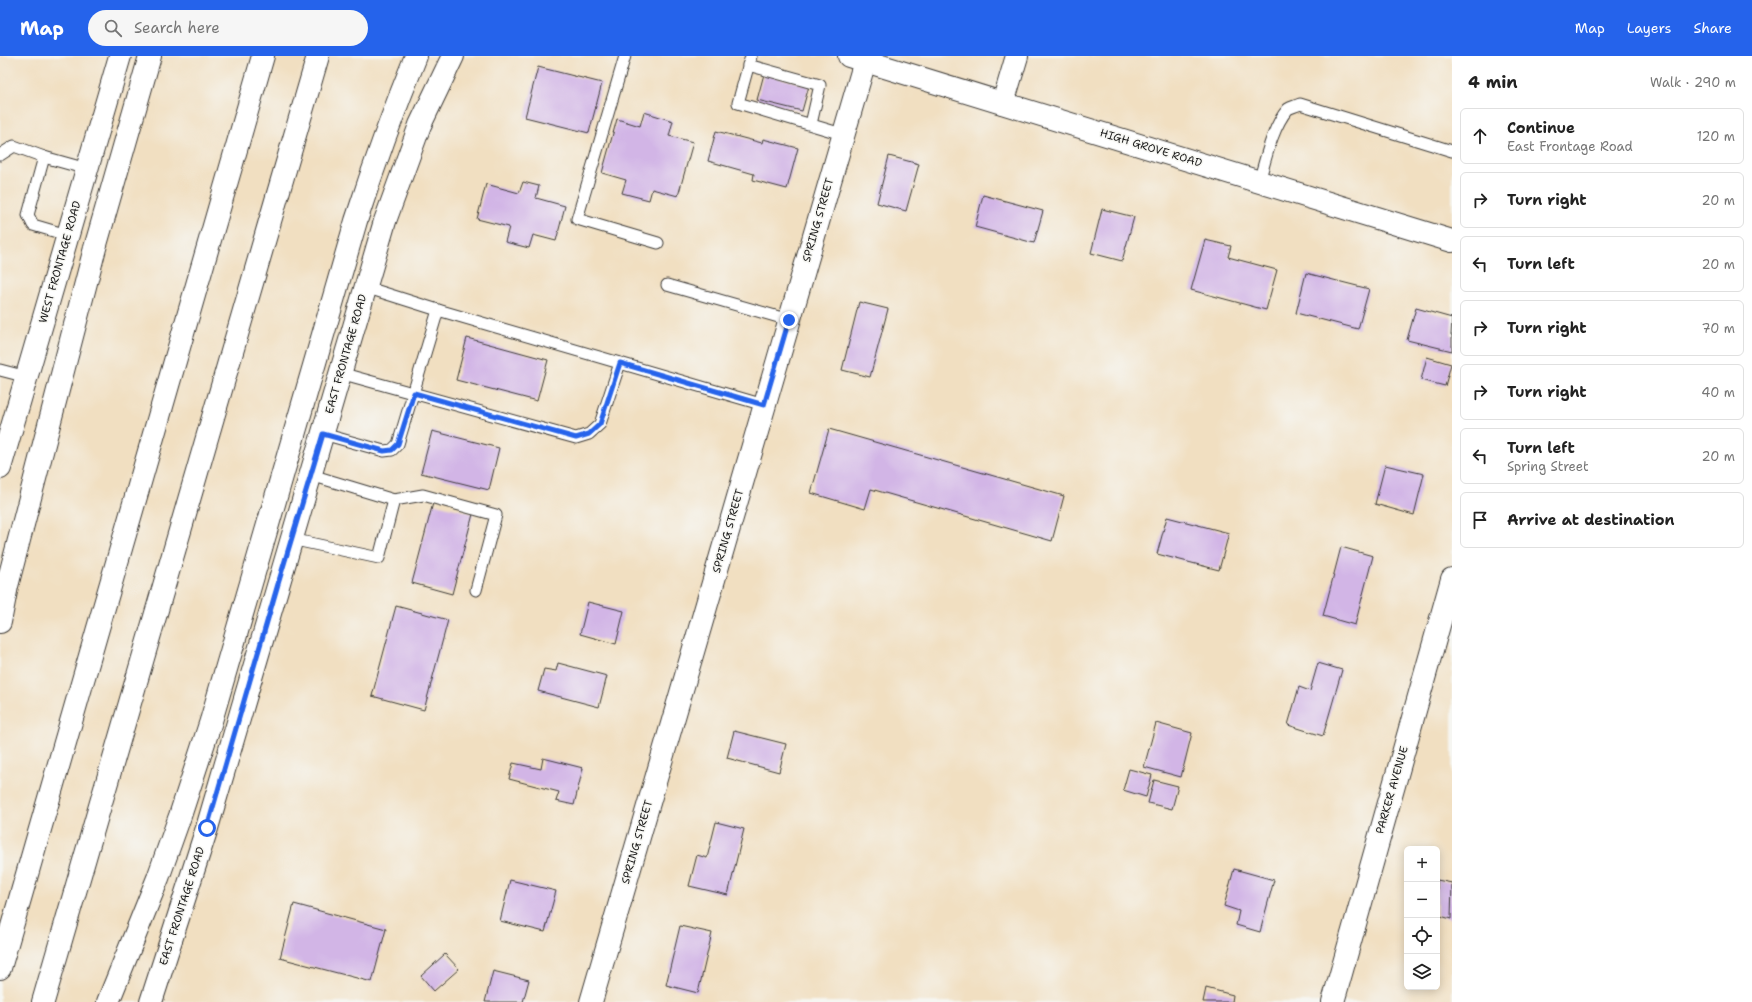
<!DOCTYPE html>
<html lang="en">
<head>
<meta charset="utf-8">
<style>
  :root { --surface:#fff; --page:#f6f6f6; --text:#222; --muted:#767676; --line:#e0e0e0; --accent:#2563eb }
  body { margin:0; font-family:"Shantell Sans",sans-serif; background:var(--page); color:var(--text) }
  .controls { position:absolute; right:12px; bottom:12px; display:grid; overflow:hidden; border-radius:6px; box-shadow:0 2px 10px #0003 }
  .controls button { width:36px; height:36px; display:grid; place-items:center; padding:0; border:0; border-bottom:1px solid var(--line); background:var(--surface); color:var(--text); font:20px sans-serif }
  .stop { position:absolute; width:12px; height:12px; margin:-9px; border:3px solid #2563eb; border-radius:50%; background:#fff }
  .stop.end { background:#2563eb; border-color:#fff; box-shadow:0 1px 4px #0008 }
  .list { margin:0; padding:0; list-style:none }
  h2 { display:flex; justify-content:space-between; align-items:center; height:52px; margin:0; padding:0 16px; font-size:17px }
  h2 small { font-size:13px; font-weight:400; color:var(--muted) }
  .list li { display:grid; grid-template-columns:26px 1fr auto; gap:12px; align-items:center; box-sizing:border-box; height:56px; margin:0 8px 8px; padding:0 8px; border:1px solid var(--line); border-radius:6px }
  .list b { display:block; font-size:15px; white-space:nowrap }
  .list p { margin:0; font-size:13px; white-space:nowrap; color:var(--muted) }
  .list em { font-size:13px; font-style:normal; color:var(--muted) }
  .icon { flex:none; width:22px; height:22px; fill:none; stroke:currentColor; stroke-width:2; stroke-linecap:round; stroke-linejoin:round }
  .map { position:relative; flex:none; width:1452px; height:946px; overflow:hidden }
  header { display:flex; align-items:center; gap:24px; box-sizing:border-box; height:56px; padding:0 20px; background:var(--accent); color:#fff }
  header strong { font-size:19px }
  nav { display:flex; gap:22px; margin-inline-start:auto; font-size:14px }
  .search { width:280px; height:36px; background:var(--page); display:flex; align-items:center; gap:10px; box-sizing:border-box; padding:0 14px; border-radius:22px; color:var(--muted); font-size:15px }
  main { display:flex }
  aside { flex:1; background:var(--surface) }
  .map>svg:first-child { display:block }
  .building { fill:#d2b5e6 }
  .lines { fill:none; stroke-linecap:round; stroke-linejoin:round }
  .lane-casing { stroke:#3c3935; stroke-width:13 }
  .street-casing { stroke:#3c3935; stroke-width:24 }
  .secondary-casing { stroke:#3c3935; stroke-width:24 }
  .highway-casing { stroke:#3c3935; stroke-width:24 }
  .lane { stroke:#fff; stroke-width:11 }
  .street { stroke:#fff; stroke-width:22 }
  .secondary { stroke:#fff; stroke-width:22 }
  .highway { stroke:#fff; stroke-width:22 }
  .route { stroke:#2563eb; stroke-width:5 }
  .labels { text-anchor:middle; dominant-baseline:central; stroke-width:3; stroke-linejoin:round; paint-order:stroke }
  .street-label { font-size:11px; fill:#1c1c1c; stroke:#f6f6f2 }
</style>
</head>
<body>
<header>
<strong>Map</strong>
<div class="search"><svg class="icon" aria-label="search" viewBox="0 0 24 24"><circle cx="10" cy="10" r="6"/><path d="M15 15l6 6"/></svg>Search here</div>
<nav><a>Map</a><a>Layers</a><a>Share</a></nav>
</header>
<main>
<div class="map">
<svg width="1452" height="946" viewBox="0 0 1452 946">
  <rect width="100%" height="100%" fill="#f6f6f2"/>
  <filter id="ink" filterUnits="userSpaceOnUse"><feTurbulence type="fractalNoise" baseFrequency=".025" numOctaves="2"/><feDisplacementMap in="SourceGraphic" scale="8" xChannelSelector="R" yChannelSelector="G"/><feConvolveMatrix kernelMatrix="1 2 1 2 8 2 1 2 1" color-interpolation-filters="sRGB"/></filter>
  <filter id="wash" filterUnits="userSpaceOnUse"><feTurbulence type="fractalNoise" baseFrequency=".012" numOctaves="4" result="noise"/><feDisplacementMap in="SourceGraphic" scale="16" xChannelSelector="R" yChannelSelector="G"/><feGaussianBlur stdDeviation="0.9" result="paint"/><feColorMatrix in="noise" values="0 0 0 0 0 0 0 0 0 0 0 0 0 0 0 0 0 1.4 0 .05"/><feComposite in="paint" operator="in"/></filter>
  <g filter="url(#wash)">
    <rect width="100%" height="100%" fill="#f1dfc1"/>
    <g id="blocks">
      <g class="building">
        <polygon points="538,11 602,27 589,77 525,61"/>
        <polygon points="764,18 809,30 802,55 757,44"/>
        <polygon points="644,56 673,65 669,80 693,86 678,140 652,133 649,144 622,137 626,124 602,117 617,63 640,70"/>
        <polygon points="716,75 762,87 763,83 798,92 787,133 753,124 754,118 708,105"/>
        <polygon points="889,100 919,108 906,155 877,147"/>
        <polygon points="523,126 539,130 536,142 565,150 556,185 533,179 529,192 505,186 509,171 477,163 486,128 519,137"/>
        <polygon points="983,139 1043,155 1034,187 975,171"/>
        <polygon points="1102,153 1134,161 1122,205 1091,197"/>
        <polygon points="1205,184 1231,190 1228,201 1277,214 1266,254 1191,234"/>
        <polygon points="1306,217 1369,233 1358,273 1296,257"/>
        <polygon points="859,246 888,253 870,321 842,314"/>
        <polygon points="1416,252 1452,262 1451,279 1452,279 1452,295 1407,284"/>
        <polygon points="467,282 548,304 537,345 456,324"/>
        <polygon points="1427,301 1451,308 1445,330 1421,324"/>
        <polygon points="829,373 1064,440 1052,485 871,433 865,453 811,437"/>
        <polygon points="432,375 499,392 489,434 421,417"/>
        <polygon points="1385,409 1424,418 1414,459 1375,448"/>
        <polygon points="433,447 473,458 452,538 412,527"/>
        <polygon points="1167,461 1229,477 1219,514 1157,498"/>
        <polygon points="1341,491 1373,500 1355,569 1323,560"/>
        <polygon points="588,546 624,555 616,588 580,578"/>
        <polygon points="396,550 448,564 424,654 372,640"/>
        <polygon points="558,607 607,620 599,651 538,635 544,613 556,615"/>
        <polygon points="1318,607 1342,614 1323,680 1288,669 1299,631 1310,635"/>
        <polygon points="1156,667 1192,677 1181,721 1144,711"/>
        <polygon points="734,675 786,688 779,716 727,702"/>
        <polygon points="543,702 583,712 574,749 556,745 559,736 509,723 513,707 541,713"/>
        <polygon points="1129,713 1152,719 1146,741 1123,734"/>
        <polygon points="1154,724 1178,730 1172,753 1148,747"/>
        <polygon points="716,766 744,773 728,839 689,830 697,799 707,802"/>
        <polygon points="1234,813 1274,824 1260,876 1236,869 1239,855 1224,850"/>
        <polygon points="510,824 556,835 545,876 500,865"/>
        <polygon points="1437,824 1452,827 1451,863 1437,859"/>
        <polygon points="294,848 386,873 372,926 280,902"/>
        <polygon points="680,870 712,877 698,937 666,929"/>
        <polygon points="445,898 459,913 434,935 421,920"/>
        <polygon points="493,915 529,924 523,946 485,946"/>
        <polygon points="1206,932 1233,939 1232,946 1203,946"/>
      </g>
    </g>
  </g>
  <g filter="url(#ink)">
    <use href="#blocks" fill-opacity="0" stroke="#3c3935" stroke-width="1"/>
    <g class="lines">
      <g class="lane-casing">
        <g id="lane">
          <polyline points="625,0 577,163 658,187"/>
          <polyline points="751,0 738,47 842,78"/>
          <polyline points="748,9 820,29 811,68"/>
          <polyline points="0,99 14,90 44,101"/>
          <path d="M1259,126c6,-21 14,-57 29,-73 3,-2 8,-3 12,-5l152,47"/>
          <polyline points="67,179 33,169 28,159 44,101 87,113"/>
          <polyline points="667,229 789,264"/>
          <polyline points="438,254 764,349"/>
          <polyline points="0,314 27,321"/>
          <polyline points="340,317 576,382 589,378 600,368 620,307"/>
          <polyline points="323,378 384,395 392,394 398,388 438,254 365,231"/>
          <polyline points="394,444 423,439 496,459 476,534"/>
          <polyline points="291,483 379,502 394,444 311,419"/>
        </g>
      </g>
      <g class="street-casing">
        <g id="street">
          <polyline points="849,0 1452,185"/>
          <polyline points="1003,47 1017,0"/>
          <polyline points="591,946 865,5"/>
          <polyline points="1333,946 1452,523"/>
        </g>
      </g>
      <g class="secondary-casing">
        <g id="secondary">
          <polyline points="0,412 120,0"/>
          <polyline points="151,946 207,772 385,165 420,69 453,0"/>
        </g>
      </g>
      <g class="highway-casing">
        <g id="highway">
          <polyline points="0,566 7,530 95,192 150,0"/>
          <polyline points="0,912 263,0"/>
          <polyline points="43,946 318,0"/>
          <path d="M108,946l50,-124 22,-62 31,-95 145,-500c18,-56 38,-111 60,-165"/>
        </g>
      </g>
      <use href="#lane" class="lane"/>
      <use href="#street" class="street"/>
      <use href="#secondary" class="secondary"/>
      <use href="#highway" class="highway"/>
    </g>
  </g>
  <g class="lines" filter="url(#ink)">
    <polyline class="route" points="207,772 278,528 323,378 384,395 392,394 398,388 414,337 576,382 589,378 600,368 620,307 764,349 789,264"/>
  </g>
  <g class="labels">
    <g class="street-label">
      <text transform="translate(1151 92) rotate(17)">HIGH GROVE ROAD</text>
      <text transform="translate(818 164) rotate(-74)">SPRING STREET</text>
      <text transform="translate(60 206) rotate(-74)">WEST FRONTAGE ROAD</text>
      <text transform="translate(346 298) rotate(-74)">EAST FRONTAGE ROAD</text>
      <text transform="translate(728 475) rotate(-74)">SPRING STREET</text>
      <text transform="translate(1392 734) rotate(-74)">PARKER AVENUE</text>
      <text transform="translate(637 786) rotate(-74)">SPRING STREET</text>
      <text transform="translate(182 850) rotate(-72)">EAST FRONTAGE ROAD</text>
    </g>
  </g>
</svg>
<div class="controls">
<button>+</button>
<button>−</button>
<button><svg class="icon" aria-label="locate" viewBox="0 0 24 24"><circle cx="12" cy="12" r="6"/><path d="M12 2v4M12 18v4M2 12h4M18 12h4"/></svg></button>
<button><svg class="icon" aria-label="layers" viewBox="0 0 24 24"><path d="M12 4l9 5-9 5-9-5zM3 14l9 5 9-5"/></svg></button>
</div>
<div class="stop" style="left:207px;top:772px"></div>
<div class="stop end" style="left:789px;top:264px"></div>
</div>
<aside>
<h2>4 min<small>Walk · 290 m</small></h2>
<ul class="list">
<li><svg class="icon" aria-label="ahead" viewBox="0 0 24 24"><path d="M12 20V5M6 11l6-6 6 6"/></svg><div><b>Continue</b><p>East Frontage Road</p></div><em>120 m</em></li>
<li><svg class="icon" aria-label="right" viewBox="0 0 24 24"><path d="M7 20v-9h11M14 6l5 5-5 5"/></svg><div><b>Turn right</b></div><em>20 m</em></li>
<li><svg class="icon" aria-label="left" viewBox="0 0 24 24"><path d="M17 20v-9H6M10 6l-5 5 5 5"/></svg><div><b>Turn left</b></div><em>20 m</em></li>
<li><svg class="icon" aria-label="right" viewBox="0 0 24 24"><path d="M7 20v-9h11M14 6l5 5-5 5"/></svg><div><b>Turn right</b></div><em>70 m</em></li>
<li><svg class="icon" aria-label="right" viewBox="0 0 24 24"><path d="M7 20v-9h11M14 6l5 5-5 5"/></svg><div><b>Turn right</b></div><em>40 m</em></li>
<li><svg class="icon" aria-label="left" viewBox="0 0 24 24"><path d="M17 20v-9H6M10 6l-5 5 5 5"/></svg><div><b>Turn left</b><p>Spring Street</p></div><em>20 m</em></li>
<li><svg class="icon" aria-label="arrive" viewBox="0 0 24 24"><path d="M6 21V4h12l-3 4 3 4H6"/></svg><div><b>Arrive at destination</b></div></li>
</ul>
</aside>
</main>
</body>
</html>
